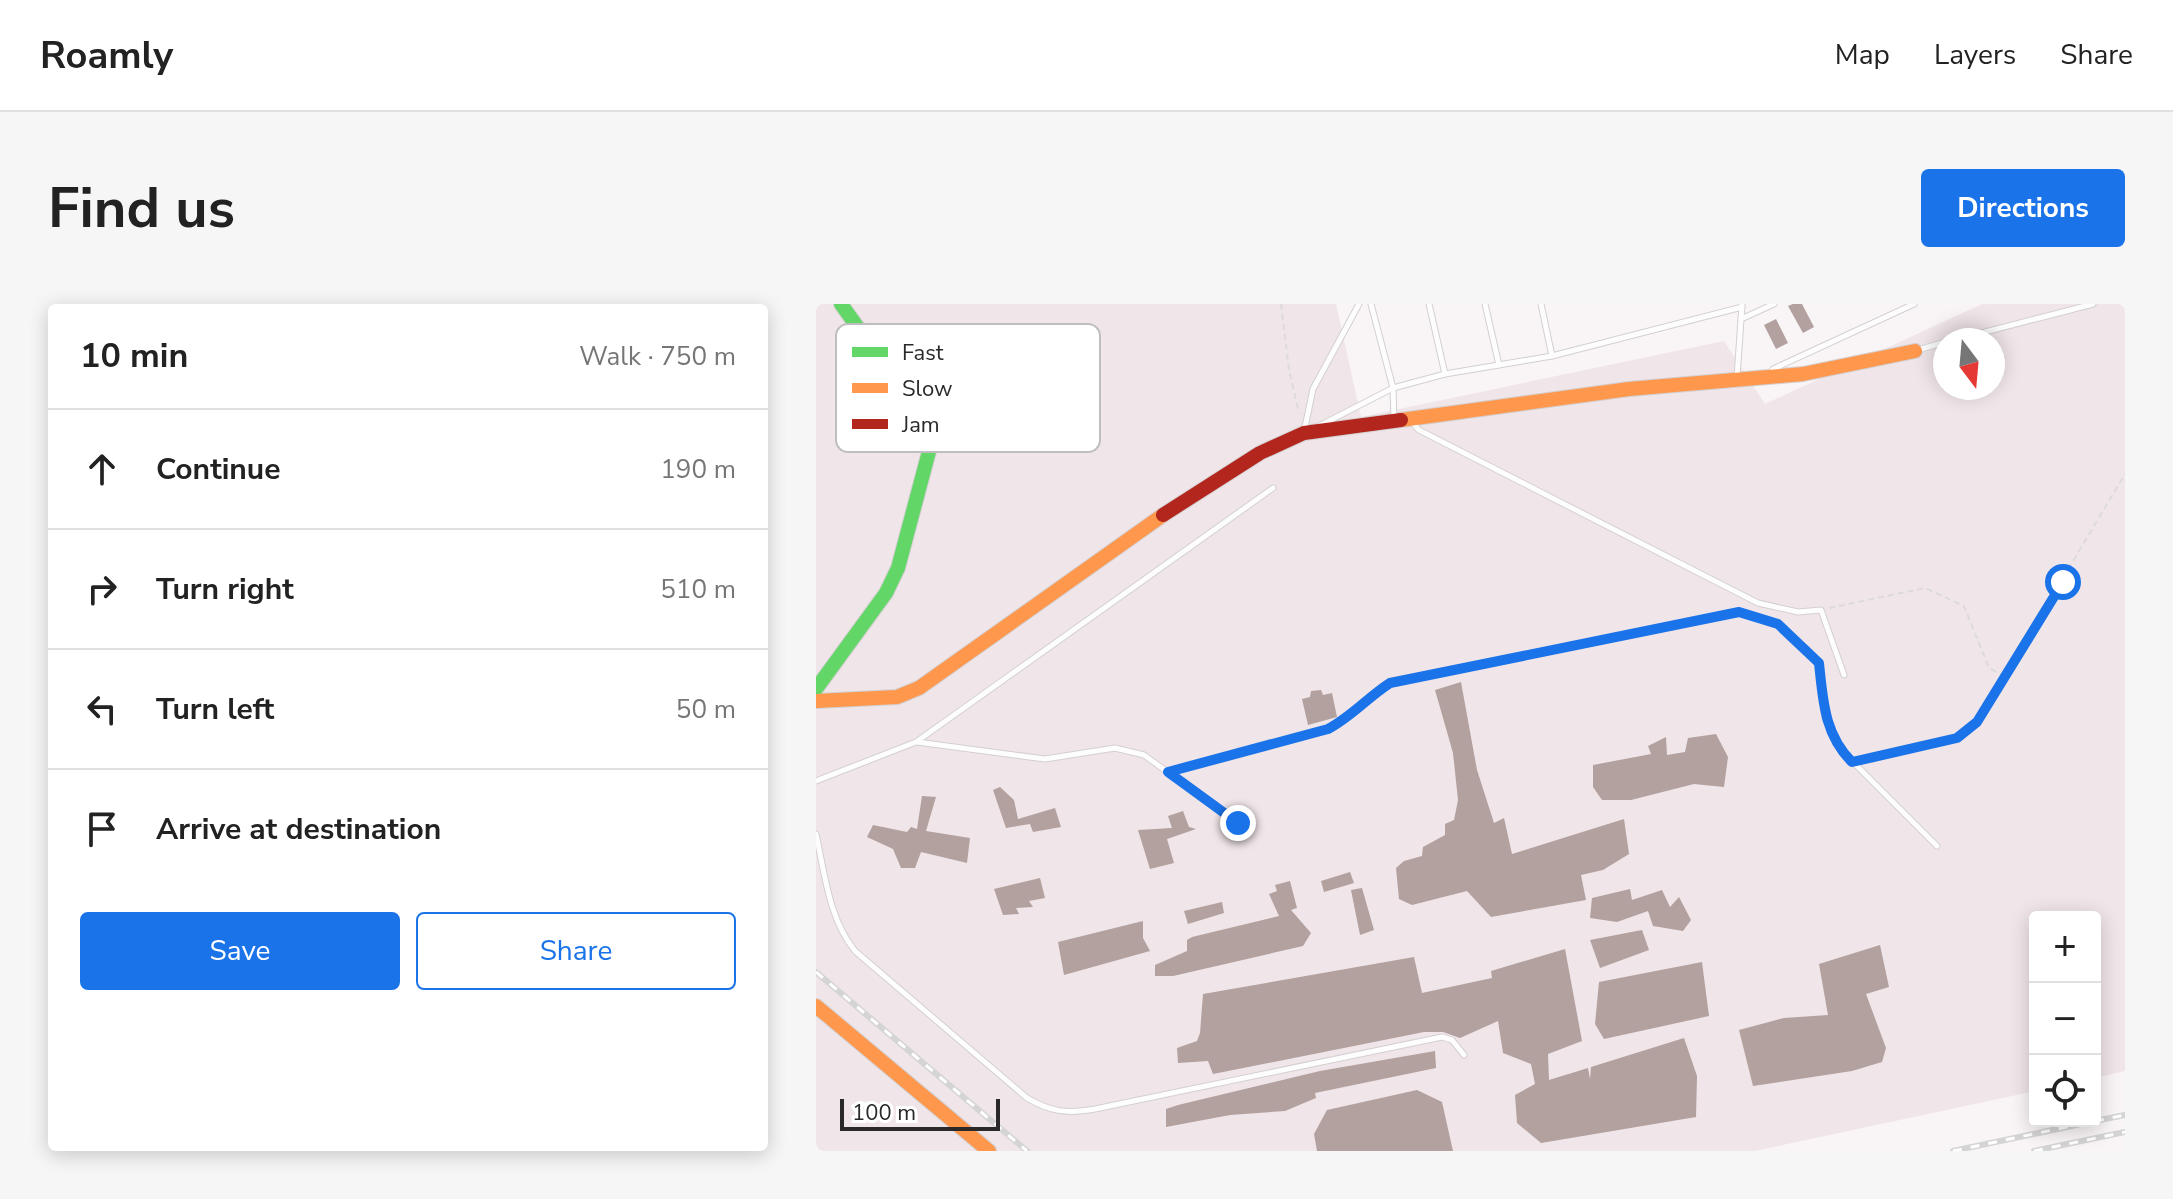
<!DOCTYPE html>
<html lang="en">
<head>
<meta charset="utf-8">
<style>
  :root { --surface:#fff; --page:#f6f6f6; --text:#222; --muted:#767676; --line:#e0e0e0; --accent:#1a73e8 }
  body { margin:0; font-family:"Nunito Sans",sans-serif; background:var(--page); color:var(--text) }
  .controls { position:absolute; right:24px; bottom:24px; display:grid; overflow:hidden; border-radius:8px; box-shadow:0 4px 20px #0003 }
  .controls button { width:72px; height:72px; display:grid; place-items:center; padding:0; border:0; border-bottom:2px solid var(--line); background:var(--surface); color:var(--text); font:40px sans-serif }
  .compass { position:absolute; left:1117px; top:24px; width:72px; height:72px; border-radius:50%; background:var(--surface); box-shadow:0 4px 20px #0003; rotate:164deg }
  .scale { position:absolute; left:24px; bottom:20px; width:160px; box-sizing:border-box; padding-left:8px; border:4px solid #2a2828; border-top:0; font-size:22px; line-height:28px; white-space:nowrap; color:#2a2828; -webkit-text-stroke:6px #fff; paint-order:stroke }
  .stop { position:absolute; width:24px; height:24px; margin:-18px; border:6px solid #1a73e8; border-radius:50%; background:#fff }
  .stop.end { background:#1a73e8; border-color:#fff; box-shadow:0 2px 8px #0008 }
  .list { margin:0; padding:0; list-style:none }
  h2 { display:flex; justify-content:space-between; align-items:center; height:104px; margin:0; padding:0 32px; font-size:34px }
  h2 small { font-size:26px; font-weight:400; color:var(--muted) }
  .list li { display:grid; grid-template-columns:52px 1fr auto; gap:24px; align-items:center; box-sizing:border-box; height:120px; padding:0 32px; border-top:2px solid var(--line) }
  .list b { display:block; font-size:30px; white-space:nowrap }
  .list em { font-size:26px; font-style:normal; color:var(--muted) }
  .actions { display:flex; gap:16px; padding:24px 32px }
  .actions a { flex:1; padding:18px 0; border:2px solid var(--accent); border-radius:8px; text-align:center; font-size:28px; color:var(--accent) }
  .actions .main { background:var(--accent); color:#fff }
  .icon { flex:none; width:44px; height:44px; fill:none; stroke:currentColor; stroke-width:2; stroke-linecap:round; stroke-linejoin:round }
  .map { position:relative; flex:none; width:1309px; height:847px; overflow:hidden; border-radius:8px }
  header { display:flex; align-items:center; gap:48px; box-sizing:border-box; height:112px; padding:0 40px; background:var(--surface); border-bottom:2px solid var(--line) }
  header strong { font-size:38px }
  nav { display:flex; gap:44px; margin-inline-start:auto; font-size:28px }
  .intro { display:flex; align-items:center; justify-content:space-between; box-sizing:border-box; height:192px; padding:0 48px }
  h1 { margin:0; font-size:56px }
  .button { padding:20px 36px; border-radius:8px; background:var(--accent); color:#fff; font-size:28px; font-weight:700 }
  main { display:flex; gap:48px; padding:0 48px }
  aside { flex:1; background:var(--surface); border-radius:8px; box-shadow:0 4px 20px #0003 }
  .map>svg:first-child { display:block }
  .built { fill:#f0e5e8; fill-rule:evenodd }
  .building { fill:#b2a19e }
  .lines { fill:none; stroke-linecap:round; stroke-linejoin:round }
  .lane-casing { stroke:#d3d0d1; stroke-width:7 }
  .fast-casing { stroke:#d3d0d1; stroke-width:16 }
  .slow-casing { stroke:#d3d0d1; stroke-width:16 }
  .jam-casing { stroke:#d3d0d1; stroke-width:16 }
  .path { stroke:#dcdbdc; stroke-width:2; stroke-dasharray:6 4; stroke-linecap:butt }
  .lane { stroke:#fefdfe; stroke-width:5 }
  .fast { stroke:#63d668; stroke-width:14 }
  .slow { stroke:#ff974d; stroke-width:14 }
  .jam { stroke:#b3261e; stroke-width:14 }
  .rail-casing { stroke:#d4d4d4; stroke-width:6 }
  .rail { stroke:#fff; stroke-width:3; stroke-dasharray:9; stroke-linecap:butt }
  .route { stroke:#1a73e8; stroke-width:10 }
  .key { fill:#fff; stroke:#bfbebe; stroke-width:2 }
  .key-label { font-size:22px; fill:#2a2828 }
</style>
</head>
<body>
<header>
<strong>Roamly</strong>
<nav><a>Map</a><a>Layers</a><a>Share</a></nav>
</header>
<div class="intro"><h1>Find us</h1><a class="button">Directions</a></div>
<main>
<aside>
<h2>10 min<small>Walk · 750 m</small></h2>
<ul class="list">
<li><svg class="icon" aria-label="ahead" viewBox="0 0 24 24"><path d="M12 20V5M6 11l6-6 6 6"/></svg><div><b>Continue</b></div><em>190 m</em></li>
<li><svg class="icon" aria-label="right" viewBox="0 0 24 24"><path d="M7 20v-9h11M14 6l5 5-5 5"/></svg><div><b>Turn right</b></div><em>510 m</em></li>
<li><svg class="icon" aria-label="left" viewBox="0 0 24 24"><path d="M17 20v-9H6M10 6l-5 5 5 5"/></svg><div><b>Turn left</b></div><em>50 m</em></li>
<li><svg class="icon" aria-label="arrive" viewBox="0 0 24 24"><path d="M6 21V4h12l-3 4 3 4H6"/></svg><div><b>Arrive at destination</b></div></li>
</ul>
<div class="actions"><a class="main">Save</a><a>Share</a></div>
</aside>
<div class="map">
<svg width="1309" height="847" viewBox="0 0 1309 847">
  <rect width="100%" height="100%" fill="#f9f4f6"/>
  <path class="built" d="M0,0h520l25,113 363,-76 41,63 217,-100h143v767l-30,7v-161h-60v174l-280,60h-939zM1129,36h48v48h-48z"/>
  <g class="building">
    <polygon points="977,0 986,0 998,23 987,29 972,2"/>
    <polygon points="960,15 972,39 960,45 948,21"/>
    <polygon points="645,378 661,466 678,519 688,514 696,550 808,515 813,550 787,566 765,571 770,596 675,613 651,587 596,601 583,595 580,564 588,557 606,552 607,543 629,531 629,520 638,516 642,496 637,449 619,386"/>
    <polygon points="505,386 507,391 516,389 521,413 492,421 486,395 494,393 495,387"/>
    <polygon points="900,430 912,453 908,483 878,480 815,496 786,496 777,483 777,461 835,450 832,442 850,433 851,451 869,448 872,434"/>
    <polygon points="184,483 198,496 202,515 239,504 245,523 217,528 214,520 190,524 177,486"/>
    <polygon points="106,492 120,493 110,527 154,534 151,559 105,548 99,564 85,564 77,545 51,533 57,521 91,528 95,523 101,525"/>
    <polygon points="367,507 373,523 380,525 351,535 358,559 334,565 322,526 356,524 352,512"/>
    <polygon points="534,568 538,579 508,588 505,577"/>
    <polygon points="224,574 229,594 213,597 217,603 200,604 203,610 187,611 178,585"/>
    <polygon points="474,577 481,604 475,606 495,629 487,642 357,672 339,672 339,661 371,647 371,636 376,633 463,612 453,590 461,587 459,581"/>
    <polygon points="546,584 558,626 544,631 535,586"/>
    <polygon points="814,585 816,596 846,586 854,603 863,593 875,616 867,627 837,622 832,607 801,618 774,614 776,594"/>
    <polygon points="406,598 408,609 372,620 368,607"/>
    <polygon points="327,617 327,634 334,647 248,671 242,638"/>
    <polygon points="826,626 833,646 784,664 774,636"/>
    <polygon points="1064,641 1073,683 1050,690 1070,744 1066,758 1036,767 937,782 923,726 968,714 1012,711 1003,660"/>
    <polygon points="749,645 766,737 732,750 733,776 772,764 774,775 775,763 868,734 881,772 880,813 725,839 701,819 699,791 719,780 715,760 687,749 682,717 644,734 627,728 608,728 397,770 392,757 362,759 361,744 381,737 384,729 387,690 598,653 606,689 676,674 675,667"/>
    <polygon points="886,658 893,712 788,735 779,720 783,678"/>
    <polygon points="619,747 620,764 499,789 500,794 469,807 414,811 350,823 350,805 362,801 504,767"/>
    <polygon points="601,786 626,798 637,847 501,847 498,830 511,806"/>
  </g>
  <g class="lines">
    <g class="lane-casing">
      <g id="lane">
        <polyline points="555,0 577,84 578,116"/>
        <polyline points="613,0 629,70"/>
        <polyline points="669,0 683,61"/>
        <polyline points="725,0 736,52"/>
        <polyline points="925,15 958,0"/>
        <polyline points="1138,36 1277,0"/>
        <polyline points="1099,47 1129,38"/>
        <polyline points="954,71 957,65 1098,0"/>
        <polyline points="921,73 926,1"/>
        <polyline points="597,119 603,126 942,299 982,308 1005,306 1028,371"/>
        <polyline points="503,122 577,84 629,70 736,52 926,3"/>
        <polyline points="488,128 497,85 543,0"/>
        <polyline points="101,438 229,455 299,444 328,451 422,519"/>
        <path d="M352,468l160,-43c23,-12 39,-31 62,-46l349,-71 39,12 41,39 6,55 15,31 97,97"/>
        <polyline points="0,477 100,438 457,184"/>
        <path d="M0,530c9,41 13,85 39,117l172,147c24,14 40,16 68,11l347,-72 10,3 12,15"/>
      </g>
    </g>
    <g class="fast-casing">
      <polyline id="fast" points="0,385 70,289 82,264 119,125 114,101 70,63 25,0"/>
    </g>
    <g class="slow-casing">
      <g id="slow">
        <polyline points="585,116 813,85 987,70 1099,47"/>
        <polyline points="0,397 81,393 103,384 347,211"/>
        <polyline points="0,702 173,847"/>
      </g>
    </g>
    <g class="jam-casing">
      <polyline id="jam" points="347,211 444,149 488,129 585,116"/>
    </g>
    <g class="path">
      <polyline points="465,0 473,66 483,109"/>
      <polyline points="1013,304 1109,284 1148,302 1173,364 1188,372"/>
      <polyline points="1047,455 1141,434 1161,418 1309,170"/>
    </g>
    <use href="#lane" class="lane"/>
    <use href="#fast" class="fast"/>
    <use href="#slow" class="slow"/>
    <use href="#jam" class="jam"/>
    <g class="rail-casing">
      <g id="rail">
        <polyline points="0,668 211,847"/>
        <polyline points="1279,817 1309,811"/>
        <polyline points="1137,847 1279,817"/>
        <polyline points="1218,847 1309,828"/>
      </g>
    </g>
    <use href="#rail" class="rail"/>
  </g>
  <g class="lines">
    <path class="route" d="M422,519l-70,-51 160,-43c23,-12 39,-31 62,-46l349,-71 39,12 41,39c4,37 5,71 33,99l105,-24 20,-16 86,-140"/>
  </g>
  <rect x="20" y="20" width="264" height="128" rx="12" class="key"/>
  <rect x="36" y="43" width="36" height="10" fill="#63d668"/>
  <rect x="36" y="79" width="36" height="10" fill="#ff974d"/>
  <rect x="36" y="115" width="36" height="10" fill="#b3261e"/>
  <g class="key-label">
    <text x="86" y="56">Fast</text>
    <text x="86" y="92">Slow</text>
    <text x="86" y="128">Jam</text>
  </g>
</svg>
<div class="controls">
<button>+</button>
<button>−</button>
<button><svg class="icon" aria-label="locate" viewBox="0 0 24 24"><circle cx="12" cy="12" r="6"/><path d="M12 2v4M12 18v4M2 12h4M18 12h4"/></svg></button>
</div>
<svg class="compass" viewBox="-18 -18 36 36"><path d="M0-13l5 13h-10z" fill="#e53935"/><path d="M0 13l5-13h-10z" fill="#767676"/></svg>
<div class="scale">100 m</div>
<div class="stop" style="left:1247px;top:278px"></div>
<div class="stop end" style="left:422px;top:519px"></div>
</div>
</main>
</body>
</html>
